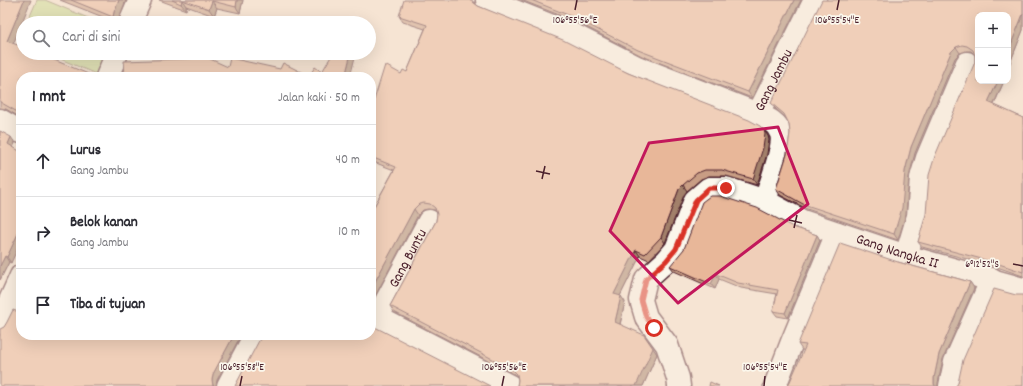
<!DOCTYPE html>
<html lang="id">
<head>
<meta charset="utf-8">
<style>
  :root { --surface:#fff; --page:#f2f2f3; --text:#2b2b33; --muted:#7c7c81; --line:#e1e1e2 }
  body { margin:0; font-family:Dekko,sans-serif; background:var(--page); color:var(--text) }
  .controls { position:absolute; right:12px; top:12px; display:grid; overflow:hidden; border-radius:8px; box-shadow:0 4px 16px #0002 }
  .controls button { width:36px; height:36px; display:grid; place-items:center; padding:0; border:0; border-bottom:1px solid var(--line); background:var(--surface); color:var(--text); font:20px sans-serif }
  .stop { position:absolute; width:12px; height:12px; margin:-9px; border:3px solid #d93025; border-radius:50%; background:#fff }
  .stop.end { background:#d93025; border-color:#fff; box-shadow:0 1px 4px #0008 }
  .list { margin:0; padding:0; list-style:none }
  h2 { display:flex; justify-content:space-between; align-items:center; height:52px; margin:0; padding:0 16px; font-size:17px }
  h2 small { font-size:13px; font-weight:400; color:var(--muted) }
  .list li { display:grid; grid-template-columns:26px 1fr auto; gap:12px; align-items:center; box-sizing:border-box; height:72px; padding:0 16px; border-top:1px solid var(--line) }
  .list b { display:block; font-size:15px; white-space:nowrap }
  .list p { margin:0; font-size:13px; white-space:nowrap; color:var(--muted) }
  .list em { font-size:13px; font-style:normal; color:var(--muted) }
  .icon { flex:none; width:22px; height:22px; fill:none; stroke:currentColor; stroke-width:2; stroke-linecap:round; stroke-linejoin:round }
  .map { position:relative; flex:none; width:1023px; height:386px; overflow:hidden }
  .search { position:absolute; background:var(--surface); box-shadow:0 4px 16px #0002; left:16px; top:16px; width:360px; height:44px; display:flex; align-items:center; gap:10px; box-sizing:border-box; padding:0 14px; border-radius:22px; color:var(--muted); font-size:15px }
  .panel { position:absolute; background:var(--surface); box-shadow:0 4px 16px #0002; left:16px; top:72px; width:360px; height:268px; border-radius:16px }
  .map>svg:first-child { display:block }
  .green { fill:#c7dd93; stroke:#887e5f }
  .lines { fill:none; stroke-linecap:round; stroke-linejoin:round }
  .minor-casing { stroke:#4a1f2b; stroke-width:25 }
  .minor { stroke:#fbf7ec; stroke-width:22 }
  .wall { fill:#c89d84; stroke:#4a1f2b }
  .shaded-wall { fill:#a2806b; stroke:#4a1f2b }
  .building { fill:#e8b799; stroke:#4a1f2b }
  .route { stroke:#d93025; stroke-width:5 }
  .marked { fill:none; stroke:#c2185b; stroke-width:3; stroke-linejoin:round }
  .ticks { fill:none; stroke:#4a1f2b; stroke-width:1.5 }
  .labels { text-anchor:middle; dominant-baseline:central; stroke-width:3.5; stroke-linejoin:round; paint-order:stroke }
  .street-label { font-size:15px; fill:#4a1f2b; stroke:#fbf7ec }
  .ticks-label { font-size:10px; text-anchor:middle; fill:#4a1f2b; stroke:#fbf7ec; stroke-width:3.5; stroke-linejoin:round; paint-order:stroke }
</style>
</head>
<body>
<div class="map">
<svg width="1023" height="386" viewBox="0 0 1023 386">
  <rect width="100%" height="100%" fill="#f5e4d3"/>
  <filter id="ink" filterUnits="userSpaceOnUse"><feTurbulence type="fractalNoise" baseFrequency=".025" numOctaves="2"/><feDisplacementMap in="SourceGraphic" scale="8" xChannelSelector="R" yChannelSelector="G"/><feConvolveMatrix kernelMatrix="1 2 1 2 8 2 1 2 1" color-interpolation-filters="sRGB"/></filter>
  <g filter="url(#ink)">
    <g class="green">
      <polygon points="37,0 45,0 100,23 27,23"/>
      <polygon points="46,53 110,53 101,76"/>
    </g>
    <g class="lines">
      <g class="minor-casing">
        <g id="minor">
          <polyline points="487,0 572,34 637,67 758,114"/>
          <polyline points="130,23 140,0"/>
          <polyline points="107,77 117,53"/>
          <polyline points="0,120 21,132"/>
          <path id="s1" d="M765,201l37,20 104,35 117,33"/>
          <polyline points="906,256 918,216 921,178 927,158 967,63"/>
          <polyline points="371,314 510,386"/>
          <path id="s2" d="M377,318l52,-97"/>
          <polyline points="0,323 21,276"/>
          <polyline points="228,386 255,335"/>
          <path id="s3" d="M679,386l-1,-8 -11,-33 -21,-28 -5,-17 5,-21 20,-18 10,-12 19,-49 14,-12h17l39,13c4,-14 20,-55 16,-67 -3,-11 -14,-16 -23,-20l57,-114"/>
          <polyline points="775,386 792,342 837,233"/>
          <polyline points="950,386 955,362 992,279"/>
        </g>
      </g>
      <use href="#minor" class="minor"/>
    </g>
    <g class="wall">
      <polygon points="0,0 13,43 21,77 21,118 6,109 0,108"/>
      <polygon points="60,0 126,0 119,18 118,23"/>
      <polygon points="159,0 243,0 240,13 217,8 214,16 186,6 186,10"/>
      <polygon points="521,0 801,0 752,98 642,56 577,22"/>
      <polygon points="1023,0 1023,30 1008,68 1008,15 1004,81 994,105 1023,118 1023,276 997,267 922,247 918,242 975,62 975,56 974,54 971,51 966,51 960,53 955,58 915,153 909,177 906,214 898,240 807,209 780,195 776,189 787,154 790,133 789,124 786,118 775,108 771,103"/>
      <polygon points="475,2 475,3 478,6 628,73 764,130 768,136 769,140 767,154 757,185 726,176 709,176 701,179 687,191 684,195 665,243 649,260 640,256 620,296 625,302 620,325 657,354 643,386 517,386 518,380 517,376 516,375 394,312 390,306 436,221 437,214 436,211 435,210 428,209 423,210 418,215 371,302 371,212 394,170 371,161 371,110 401,74 407,72 425,29 403,22 399,16"/>
      <polygon points="0,131 15,143 13,147 11,263 9,262 0,280"/>
      <polygon points="793,227 817,235 820,240 788,318 777,316 773,311 777,294 741,288 719,279 715,289 674,271 670,266"/>
      <polygon points="898,262 970,282 974,288 943,359 938,383 802,350 798,344"/>
    </g>
    <g class="shaded-wall">
      <polygon points="24,0 31,0 12,47 7,41"/>
      <polygon points="119,0 126,0 119,18 117,23 113,17 114,12"/>
      <polygon points="182,0 186,6 186,10 181,4"/>
      <polygon points="237,0 243,0 240,13 236,7"/>
      <polygon points="794,0 801,0 752,98 748,92"/>
      <polygon points="212,1 217,8 214,16 209,9"/>
      <polygon points="1023,14 1023,30 1008,68 1008,52"/>
      <polygon points="956,47 960,53 955,58 915,153 909,177 906,214 898,240 894,234 905,171 911,147 951,52"/>
      <polygon points="351,53 356,53 350,77 345,77"/>
      <polygon points="998,81 1004,81 992,108 988,102"/>
      <polygon points="764,130 768,136 769,140 767,154 757,185 753,179"/>
      <polygon points="11,137 15,143 12,149 8,144"/>
      <polygon points="683,185 687,191 684,195 665,243 661,237 679,189"/>
      <polygon points="414,209 418,215 372,302 371,301 371,289"/>
      <polygon points="21,227 21,241 11,263 7,257"/>
      <polygon points="817,235 820,240 788,318 785,313"/>
      <polygon points="636,250 640,256 618,300 614,294"/>
      <polygon points="5,256 9,262 0,280 0,266"/>
      <polygon points="716,274 719,279 715,289 711,284"/>
      <polygon points="970,282 974,288 943,359 938,383 938,386 935,386 934,384 934,378 939,354"/>
      <polygon points="621,296 625,302 619,328 615,322"/>
      <polygon points="234,335 241,335 217,380 216,386 213,386 212,380 213,374"/>
      <polygon points="644,335 657,354 643,386 636,386"/>
    </g>
    <g class="building">
      <polygon points="0,0 24,0 7,41 23,47 23,53 37,53 91,75 92,77 21,77 21,114 0,102"/>
      <polygon points="71,0 119,0 114,12 113,17"/>
      <polygon points="172,0 182,0 181,4"/>
      <polygon points="182,0 237,0 236,7 212,1 209,9"/>
      <polygon points="404,0 472,0 473,2 478,6 563,40 628,73 749,120 760,126 764,130 765,134 763,148 753,179 722,170 705,170 697,173 683,185 679,189 661,237 645,254 636,250 614,294 621,296 615,322 644,335 653,348 636,386 517,386 518,380 517,374 512,369 390,306 436,221 437,214 435,208 430,204 424,203 419,204 414,209 371,289 371,212 396,167 371,157 371,110 385,65 401,74 403,70 407,72 427,25 399,16"/>
      <polygon points="531,0 794,0 748,92 638,50 573,17"/>
      <polygon points="822,0 1023,0 1023,14 1008,52 1008,15 978,15 978,81 998,81 988,102 1023,118 1023,272 993,262 918,242 926,214 929,175 935,156 975,62 975,56 973,50 967,46 962,45 956,47 951,52 911,147 905,171 902,208 894,234 803,204 776,189 787,154 790,133 789,124 784,114 771,103"/>
      <polygon points="352,20 358,22 358,23 351,23"/>
      <polygon points="333,53 351,53 345,77 125,77 124,61 208,58 228,67 230,58 280,69 283,63 309,76 315,67 322,72"/>
      <polygon points="0,131 11,137 8,144 21,152 21,227 7,257 5,256 0,266"/>
      <polygon points="710,196 720,196 757,208 793,227 817,235 785,313 773,311 778,290 738,283 716,274 711,284 670,266 684,249 702,202"/>
      <polygon points="840,243 898,262 970,282 939,354 934,378 934,384 935,386 788,386 806,345 798,344"/>
      <polygon points="994,289 1016,295 1023,295 1023,386 956,386 958,383 963,360"/>
      <polygon points="13,310 21,313 21,335 234,335 213,374 212,380 213,386 0,386 0,329 4,327 7,322"/>
      <polygon points="371,325 490,386 235,386 262,335 371,335"/>
      <polygon points="710,382 719,386 709,386"/>
    </g>
  </g>
  <g class="lines" filter="url(#ink)">
    <polyline class="route" points="654,328 646,317 641,300 646,279 666,261 676,249 696,200 709,188 726,188"/>
  </g>
  <path d="M0 0H1023V386H0ZM778,127l30,77 -130,99 -68,-72 39,-88z" fill="#f5e4d3" fill-opacity=".55" fill-rule="evenodd"/>
  <path class="marked" d="M778,127l30,77 -130,99 -68,-72 39,-88z"/>
  <path class="ticks" d="M575,10l2,-10M837,10l2,-10M536,171l14,3M542,179l3,-13M789,220l13,3M794,228l3,-13M1013,264l10,2M240,386l2,-10M502,386l2,-10M764,386l1,-10"/>
  <g class="labels">
    <g class="street-label">
      <text stroke="none"><textPath href="#s3" startOffset="427">Gang Jambu</textPath></text>
      <text stroke="none"><textPath href="#s1" startOffset="142">Gang Nangka II</textPath></text>
      <text stroke="none"><textPath href="#s2" startOffset="67">Gang Buntu</textPath></text>
    </g>
  </g>
  <g class="ticks-label">
    <text x="575" y="23">106°55'56"E</text>
    <text x="837" y="23">106°55'54"E</text>
    <text x="982" y="267">6°12'52"S</text>
    <text x="242" y="370">106°55'58"E</text>
    <text x="504" y="370">106°55'56"E</text>
    <text x="765" y="370">106°55'54"E</text>
  </g>
</svg>
<div class="controls">
<button>+</button>
<button>−</button>
</div>
<div class="stop" style="left:654px;top:328px"></div>
<div class="stop end" style="left:726px;top:188px"></div>
<div class="search"><svg class="icon" aria-label="search" viewBox="0 0 24 24"><circle cx="10" cy="10" r="6"/><path d="M15 15l6 6"/></svg>Cari di sini</div>
<section class="panel">
<h2>1 mnt<small>Jalan kaki · 50 m</small></h2>
<ul class="list">
<li><svg class="icon" aria-label="ahead" viewBox="0 0 24 24"><path d="M12 20V5M6 11l6-6 6 6"/></svg><div><b>Lurus</b><p>Gang Jambu</p></div><em>40 m</em></li>
<li><svg class="icon" aria-label="right" viewBox="0 0 24 24"><path d="M7 20v-9h11M14 6l5 5-5 5"/></svg><div><b>Belok kanan</b><p>Gang Jambu</p></div><em>10 m</em></li>
<li><svg class="icon" aria-label="arrive" viewBox="0 0 24 24"><path d="M6 21V4h12l-3 4 3 4H6"/></svg><div><b>Tiba di tujuan</b></div></li>
</ul>
</section>
</div>
</body>
</html>
